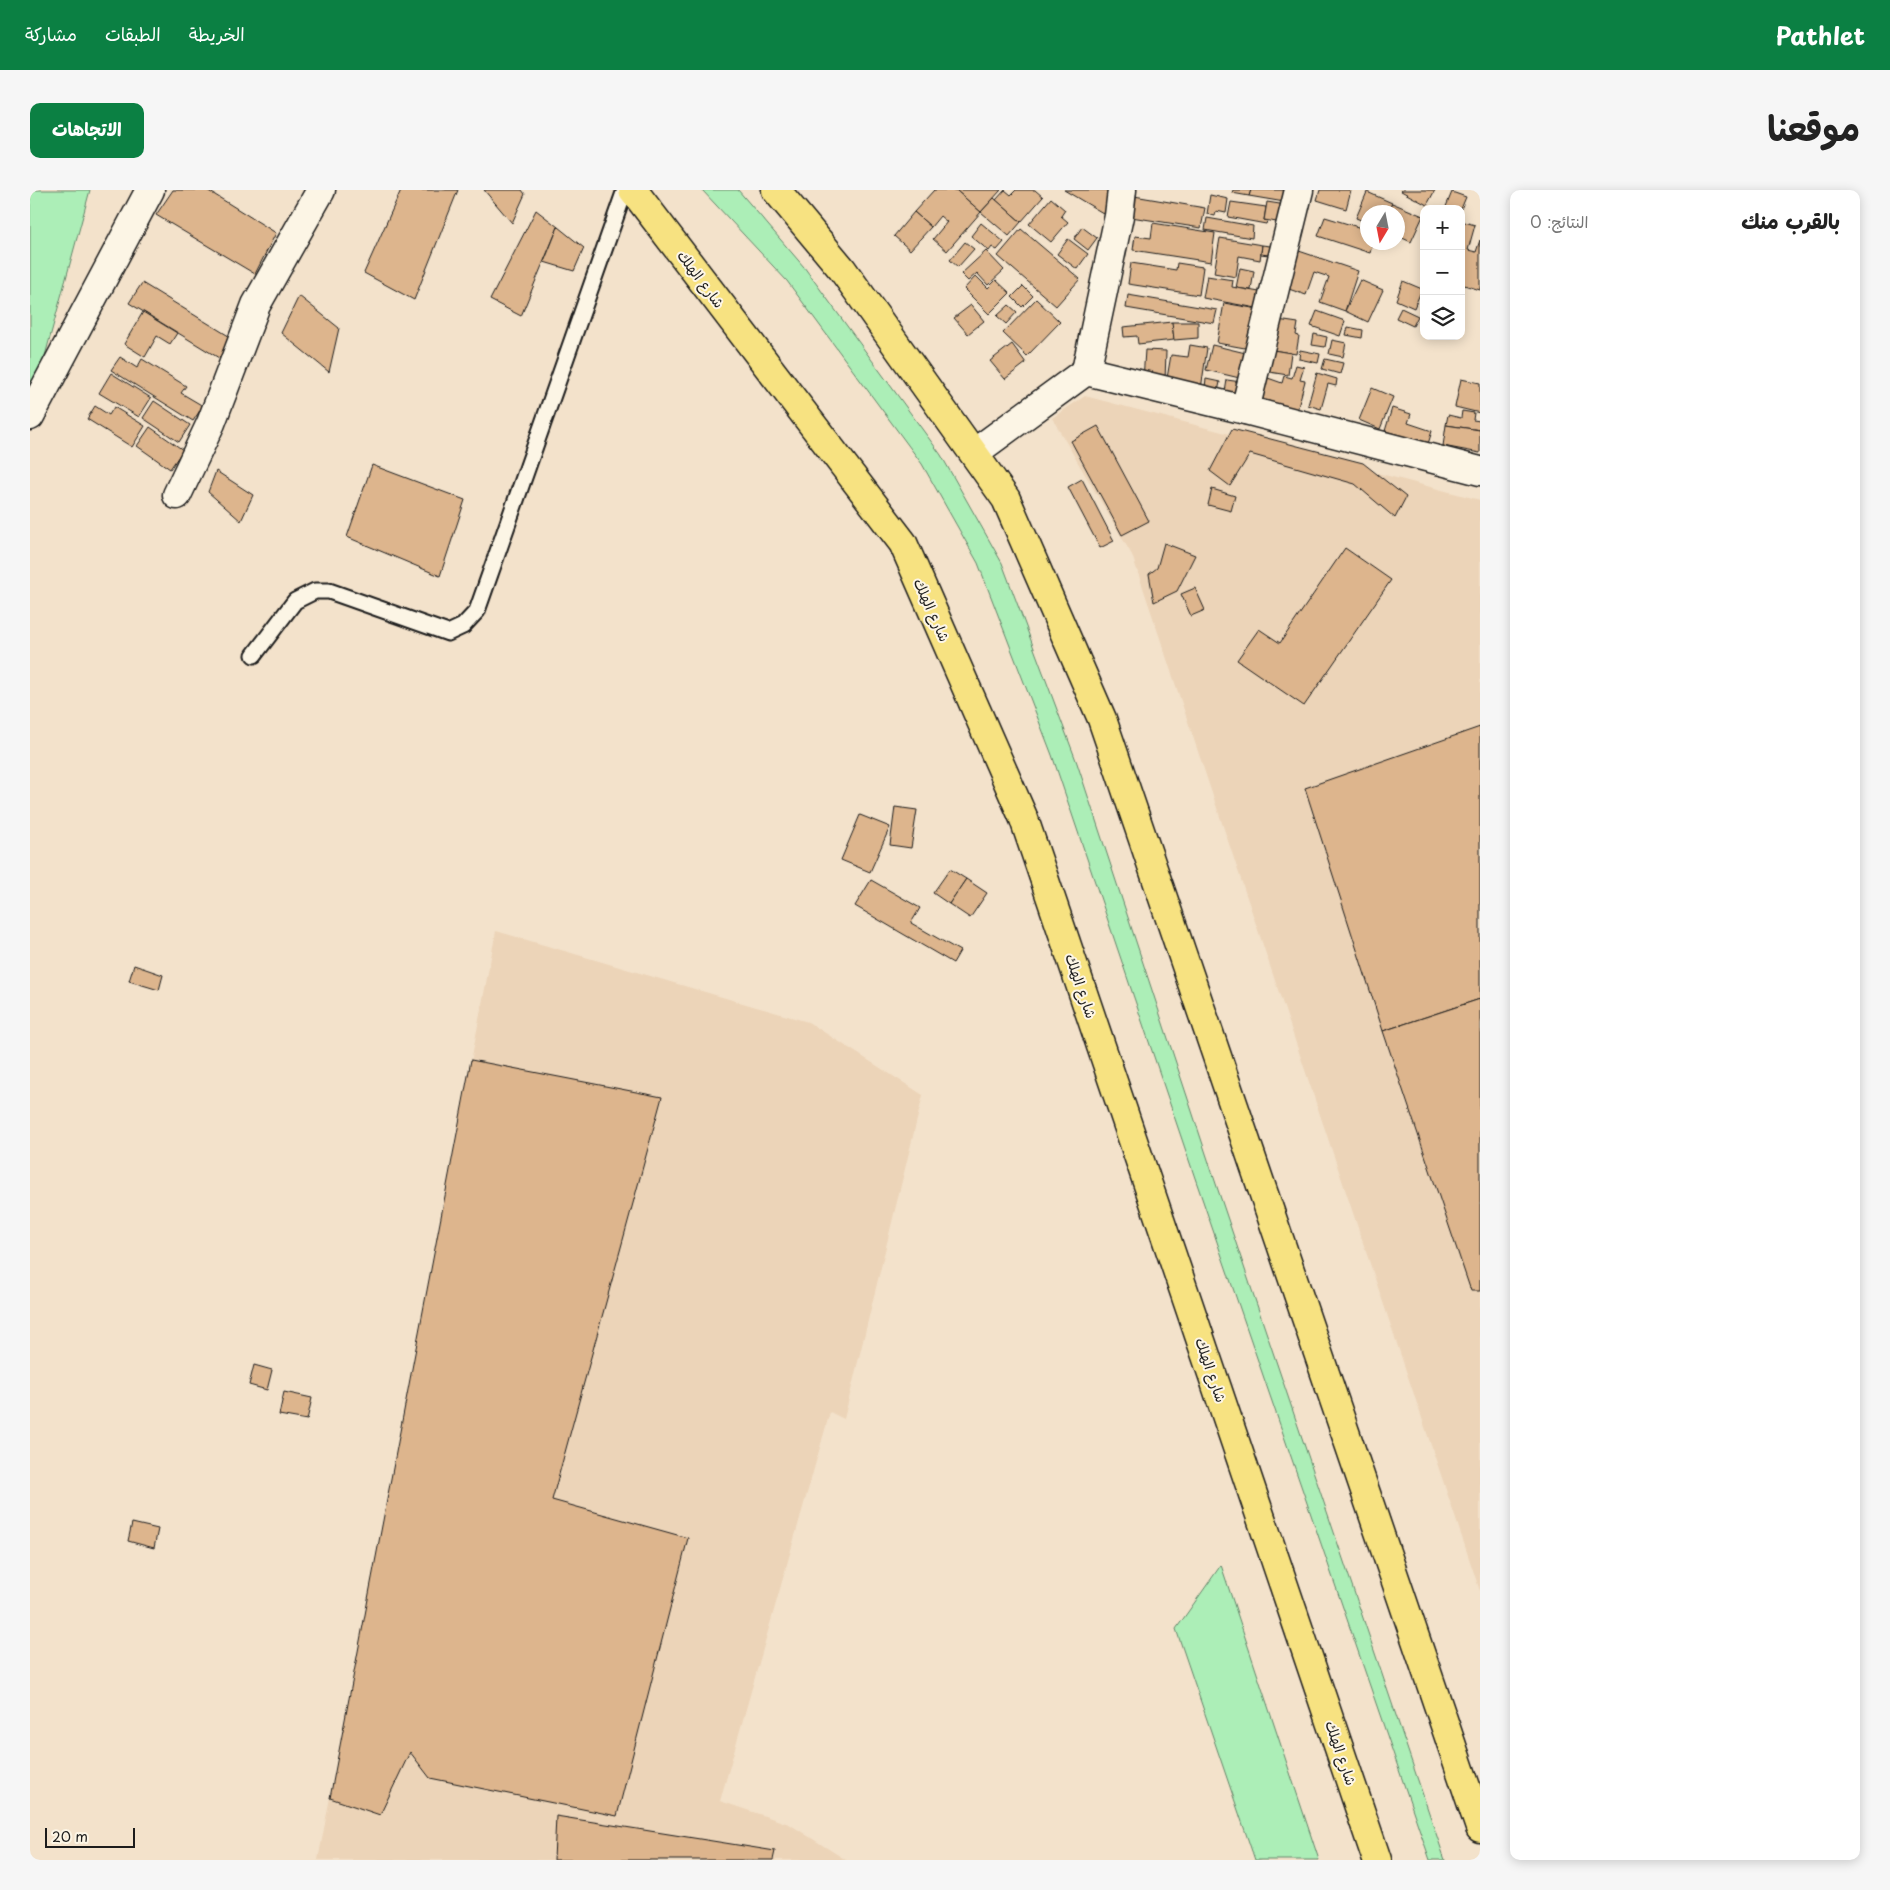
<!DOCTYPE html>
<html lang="ar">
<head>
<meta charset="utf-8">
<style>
  :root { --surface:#fff; --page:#f6f6f6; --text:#222; --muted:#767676; --line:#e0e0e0; --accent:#0b8043 }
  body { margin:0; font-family:"Playpen Sans","Playpen Sans Arabic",sans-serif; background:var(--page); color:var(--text); direction:rtl }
  .controls { position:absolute; right:15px; top:15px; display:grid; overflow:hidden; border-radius:10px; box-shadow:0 2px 12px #0003 }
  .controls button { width:45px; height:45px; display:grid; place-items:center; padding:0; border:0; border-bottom:1px solid var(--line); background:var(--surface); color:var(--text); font:25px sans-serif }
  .compass { position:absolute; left:1330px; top:15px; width:45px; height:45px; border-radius:50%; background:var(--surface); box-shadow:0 2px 12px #0003; rotate:190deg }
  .scale { position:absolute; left:15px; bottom:12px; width:90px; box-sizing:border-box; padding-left:5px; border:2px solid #1c1c1c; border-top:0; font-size:14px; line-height:18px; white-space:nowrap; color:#1c1c1c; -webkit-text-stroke:4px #fcf5e5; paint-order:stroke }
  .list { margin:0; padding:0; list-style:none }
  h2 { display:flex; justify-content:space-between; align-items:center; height:65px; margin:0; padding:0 20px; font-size:21px }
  h2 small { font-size:16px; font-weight:400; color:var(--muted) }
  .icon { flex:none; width:28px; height:28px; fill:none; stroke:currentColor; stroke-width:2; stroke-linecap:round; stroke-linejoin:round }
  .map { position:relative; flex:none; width:1450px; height:1670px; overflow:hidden; direction:ltr; border-radius:10px }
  header { display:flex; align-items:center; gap:30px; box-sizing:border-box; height:70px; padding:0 25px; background:var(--accent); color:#fff }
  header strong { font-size:24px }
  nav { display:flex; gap:28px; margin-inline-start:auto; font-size:18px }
  .intro { display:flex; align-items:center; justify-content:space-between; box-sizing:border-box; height:120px; padding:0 30px }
  h1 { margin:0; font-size:35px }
  .button { padding:12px 22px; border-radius:10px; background:var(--accent); color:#fff; font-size:18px; font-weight:700 }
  main { display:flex; gap:30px; padding:0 30px }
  aside { flex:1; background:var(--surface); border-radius:10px; box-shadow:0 2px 12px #0003 }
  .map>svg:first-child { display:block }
  .built { fill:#ecd4b8 }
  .green { fill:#aceeb7; stroke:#64856a }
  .building { fill:#ddb58d; stroke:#1c1c1c }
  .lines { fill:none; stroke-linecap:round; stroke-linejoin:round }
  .lane-casing { stroke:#1c1c1c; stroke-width:19 }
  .street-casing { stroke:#1c1c1c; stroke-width:31 }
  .highway-casing { stroke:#1c1c1c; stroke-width:31 }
  .lane { stroke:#fcf5e5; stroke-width:15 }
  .street { stroke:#fcf5e5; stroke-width:28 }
  .highway { stroke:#f7e281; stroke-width:28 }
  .labels { text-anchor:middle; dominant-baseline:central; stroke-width:4; stroke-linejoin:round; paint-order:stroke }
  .street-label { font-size:14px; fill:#1c1c1c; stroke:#fcf5e5 }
</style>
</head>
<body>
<header>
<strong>Pathlet</strong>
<nav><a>الخريطة</a><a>الطبقات</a><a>مشاركة</a></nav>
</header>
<div class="intro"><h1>موقعنا</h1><a class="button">الاتجاهات</a></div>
<main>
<aside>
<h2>بالقرب منك<small>النتائج: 0</small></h2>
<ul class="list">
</ul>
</aside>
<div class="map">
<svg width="1450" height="1670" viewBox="0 0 1450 1670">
  <rect width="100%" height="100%" fill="#f3e2cb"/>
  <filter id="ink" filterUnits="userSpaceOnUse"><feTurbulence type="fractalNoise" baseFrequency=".02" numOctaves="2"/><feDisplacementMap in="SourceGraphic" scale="10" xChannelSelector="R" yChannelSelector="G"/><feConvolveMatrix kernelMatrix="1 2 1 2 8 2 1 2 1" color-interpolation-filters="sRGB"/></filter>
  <g filter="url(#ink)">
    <g class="built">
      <polygon points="1055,206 1450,310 1450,1401 1102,365 1022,228"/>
      <polygon points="466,741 778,832 893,905 814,1229 800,1222 690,1611 759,1634 816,1670 288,1670"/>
    </g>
    <g class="green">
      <polygon points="0,0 60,0 0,221"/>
      <polygon points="672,0 708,0 774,77 911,265 972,373 1047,573 1187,997 1415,1670 1400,1670 1165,988 1022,565 948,373 892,274 757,91"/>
      <polygon points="1191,1375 1289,1670 1225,1670 1146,1439"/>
    </g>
    <g class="building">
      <polygon points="143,0 177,0 246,43 225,84 126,25"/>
      <polygon points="371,0 428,0 384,110 334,83"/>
      <polygon points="454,0 492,0 495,4 482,33"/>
      <polygon points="904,0 926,0 951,22 917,61 903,49 917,32 910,26 901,37 884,22"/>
      <polygon points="926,0 971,0 951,22"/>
      <polygon points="975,0 981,5 986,0 1005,0 1013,7 991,32 966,10"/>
      <polygon points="1034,0 1084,0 1078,26"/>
      <polygon points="1203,0 1221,0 1219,6 1202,3"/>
      <polygon points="1221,0 1262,0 1260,13 1219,6"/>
      <polygon points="1290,0 1321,0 1316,19 1287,10"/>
      <polygon points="1372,0 1405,0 1397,15 1371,1"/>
      <polygon points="1337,2 1362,13 1358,22 1338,22 1338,33 1326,28"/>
      <polygon points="1422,2 1436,7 1431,19 1415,19"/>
      <polygon points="1180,5 1198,9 1196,23 1186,21 1185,26 1177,24"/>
      <polygon points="1104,6 1175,18 1171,38 1101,27"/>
      <polygon points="964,8 991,32 979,46 951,22"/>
      <polygon points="1021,8 1035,20 1031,26 1038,32 1021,52 999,34"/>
      <polygon points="1201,12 1236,17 1234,30 1237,31 1236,34 1198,27"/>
      <polygon points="1237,12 1256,15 1253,33 1234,30"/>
      <polygon points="1362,13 1393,26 1381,52 1368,46 1368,22 1358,22"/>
      <polygon points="506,20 528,37 491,126 460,110"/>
      <polygon points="884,22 901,37 880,60 864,46"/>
      <polygon points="1295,27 1338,40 1338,52 1343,52 1340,63 1288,46"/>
      <polygon points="1177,28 1223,36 1222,48 1175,40"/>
      <polygon points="1431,31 1445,35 1438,60 1446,62 1450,50 1450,100 1431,94"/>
      <polygon points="951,33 974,52 967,60 962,57 959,61 941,46"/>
      <polygon points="1123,33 1185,43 1181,72 1103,60 1105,46 1121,48"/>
      <polygon points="528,37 554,58 544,81 514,72"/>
      <polygon points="1052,37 1067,48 1058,60 1044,49"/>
      <polygon points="991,39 1050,89 1026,116 968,66"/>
      <polygon points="1190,48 1232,55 1230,70 1209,66 1206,87 1184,83"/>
      <polygon points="1038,49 1058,64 1047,79 1027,64"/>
      <polygon points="935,52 944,59 928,77 920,70"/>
      <polygon points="1232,55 1248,57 1246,66 1231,64"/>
      <polygon points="1266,60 1328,81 1315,121 1290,112 1299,87 1284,82 1276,105 1253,97"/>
      <polygon points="956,61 974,80 958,95 947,83 938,91 931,84"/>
      <polygon points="1101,73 1146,80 1147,73 1173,77 1169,105 1098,94"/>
      <polygon points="1210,78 1224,81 1221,100 1206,98"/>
      <polygon points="946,86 958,98 966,90 980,103 959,124 934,99"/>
      <polygon points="1177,86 1203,90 1202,97 1240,104 1237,120 1173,108"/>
      <polygon points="1330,90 1353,100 1338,132 1315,121"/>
      <polygon points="1373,91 1392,99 1384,118 1366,110"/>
      <polygon points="112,93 202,148 189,168 99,113"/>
      <polygon points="993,96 1003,106 992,117 982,107"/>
      <polygon points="1098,105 1187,120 1184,133 1096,118"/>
      <polygon points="269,106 309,138 299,182 251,143"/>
      <polygon points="1006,109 1030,132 997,166 973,143"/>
      <polygon points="1194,113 1234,120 1226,160 1187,153"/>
      <polygon points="941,115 954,131 938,144 924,128"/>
      <polygon points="979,115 987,122 976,134 967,126"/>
      <polygon points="1371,118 1388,126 1383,136 1366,128"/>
      <polygon points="1287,121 1315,131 1310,146 1281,136"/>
      <polygon points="113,122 147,143 140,154 127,146 115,167 94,154"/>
      <polygon points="1248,130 1268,133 1266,145 1269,146 1266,164 1243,160"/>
      <polygon points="1142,132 1144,150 1108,154 1107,146 1094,147 1093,137"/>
      <polygon points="1142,132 1168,132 1168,148 1144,150"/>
      <polygon points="1318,137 1333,140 1332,148 1316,145"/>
      <polygon points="1284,144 1297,147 1295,157 1282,155"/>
      <polygon points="1302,150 1316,153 1313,167 1299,164"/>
      <polygon points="982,154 996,173 975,189 960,171"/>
      <polygon points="1160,155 1177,158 1171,199 1136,194 1141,165 1158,167"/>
      <polygon points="1182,155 1224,165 1218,190 1176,180"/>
      <polygon points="1115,160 1136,161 1135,191 1113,190"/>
      <polygon points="1243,160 1261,163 1258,185 1239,182"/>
      <polygon points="1270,160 1290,164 1288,173 1269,169"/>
      <polygon points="90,167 107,178 112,169 156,196 151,203 173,216 163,231 81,180"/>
      <polygon points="1295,169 1313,173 1310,184 1292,179"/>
      <polygon points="1266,175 1274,177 1270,190 1275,191 1267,221 1229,211 1235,187 1252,193 1254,186 1262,188"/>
      <polygon points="81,183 121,208 109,227 69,203"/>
      <polygon points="1287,183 1307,189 1306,196 1298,194 1291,219 1278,215"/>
      <polygon points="1176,189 1190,192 1187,206 1174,204"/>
      <polygon points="1431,189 1450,193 1450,223 1425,217"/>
      <polygon points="1197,190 1211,192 1206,203 1195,202"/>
      <polygon points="1342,198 1363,207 1350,239 1329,230"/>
      <polygon points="124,211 160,235 149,252 113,228"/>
      <polygon points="65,216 79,225 84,217 115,236 102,257 57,229"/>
      <polygon points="1362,218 1381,224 1378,233 1402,241 1398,254 1355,241"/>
      <polygon points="1432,221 1444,223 1443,230 1450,231 1450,240 1416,235 1418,225 1431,228"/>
      <polygon points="1416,235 1450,240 1450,263 1413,256"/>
      <polygon points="1068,236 1119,331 1092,345 1041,251"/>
      <polygon points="120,237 153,260 140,279 107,256"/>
      <polygon points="1202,239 1333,273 1376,307 1365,328 1325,294 1220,264 1200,296 1180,281"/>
      <polygon points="342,275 435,310 410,386 317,347"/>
      <polygon points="186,281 223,305 211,331 178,302"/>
      <polygon points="1052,289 1084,351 1070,358 1038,297"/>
      <polygon points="1182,299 1205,306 1201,321 1178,315"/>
      <polygon points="1134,353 1165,365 1147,401 1124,412 1119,384 1127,378"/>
      <polygon points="1315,358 1361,390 1274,516 1207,470 1229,439 1250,453"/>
      <polygon points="1165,398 1175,420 1161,426 1151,404"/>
      <polygon points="1450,537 1450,809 1353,841 1275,598"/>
      <polygon points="865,617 887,620 881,658 860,655"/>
      <polygon points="830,625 860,637 840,682 811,670"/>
      <polygon points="920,679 936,689 919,714 903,703"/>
      <polygon points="936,689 957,703 940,728 919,714"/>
      <polygon points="841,690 890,718 881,733 930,761 923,773 825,716"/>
      <polygon points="104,775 133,785 129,800 99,791"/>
      <polygon points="1450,809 1450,1101 1441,1101 1353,841"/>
      <polygon points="441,870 632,907 522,1310 658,1348 587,1626 400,1588 380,1562 350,1625 300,1608"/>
      <polygon points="224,1175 242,1180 237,1200 219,1195"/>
      <polygon points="254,1202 282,1208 277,1230 249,1225"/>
      <polygon points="102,1333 128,1339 124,1358 98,1351"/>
      <polygon points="526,1626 745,1661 743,1670 524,1670"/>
    </g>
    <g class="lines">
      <g class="lane-casing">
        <polyline id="lane" points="224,465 265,411 285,401 299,401 418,443 433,436 447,421 595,0"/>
      </g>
      <g class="street-casing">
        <g id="street">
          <polyline points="1056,181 1089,26 1092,0"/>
          <polyline points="1215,220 1269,0"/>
          <polyline points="0,226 120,0"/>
          <polyline points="944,263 1056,181 1215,220 1450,281"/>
          <polyline points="147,305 181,233 226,115 291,0"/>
        </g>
      </g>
      <g class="highway-casing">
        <g id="highway">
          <polyline points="603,0 873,353 994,629 1347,1670"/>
          <polyline points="746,0 812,79 976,309 1072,529 1450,1638"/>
        </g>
      </g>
      <use href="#lane" class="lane"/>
      <use href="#street" class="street"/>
      <use href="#highway" class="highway"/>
    </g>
  </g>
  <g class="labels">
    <g class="street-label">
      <text transform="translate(671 89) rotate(53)">شارع الهلك</text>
      <text transform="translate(902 420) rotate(66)">شارع الهلك</text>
      <text transform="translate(1051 796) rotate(71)">شارع الهلك</text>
      <text transform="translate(1181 1180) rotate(71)">شارع الهلك</text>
      <text transform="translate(1311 1563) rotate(71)">شارع الهلك</text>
    </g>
  </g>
</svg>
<div class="controls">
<button>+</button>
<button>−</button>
<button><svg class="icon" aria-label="layers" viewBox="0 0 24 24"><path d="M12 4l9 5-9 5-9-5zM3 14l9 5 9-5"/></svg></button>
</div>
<svg class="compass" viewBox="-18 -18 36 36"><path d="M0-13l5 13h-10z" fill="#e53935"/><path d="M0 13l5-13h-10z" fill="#767676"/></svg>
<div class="scale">20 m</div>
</div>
</main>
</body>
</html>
